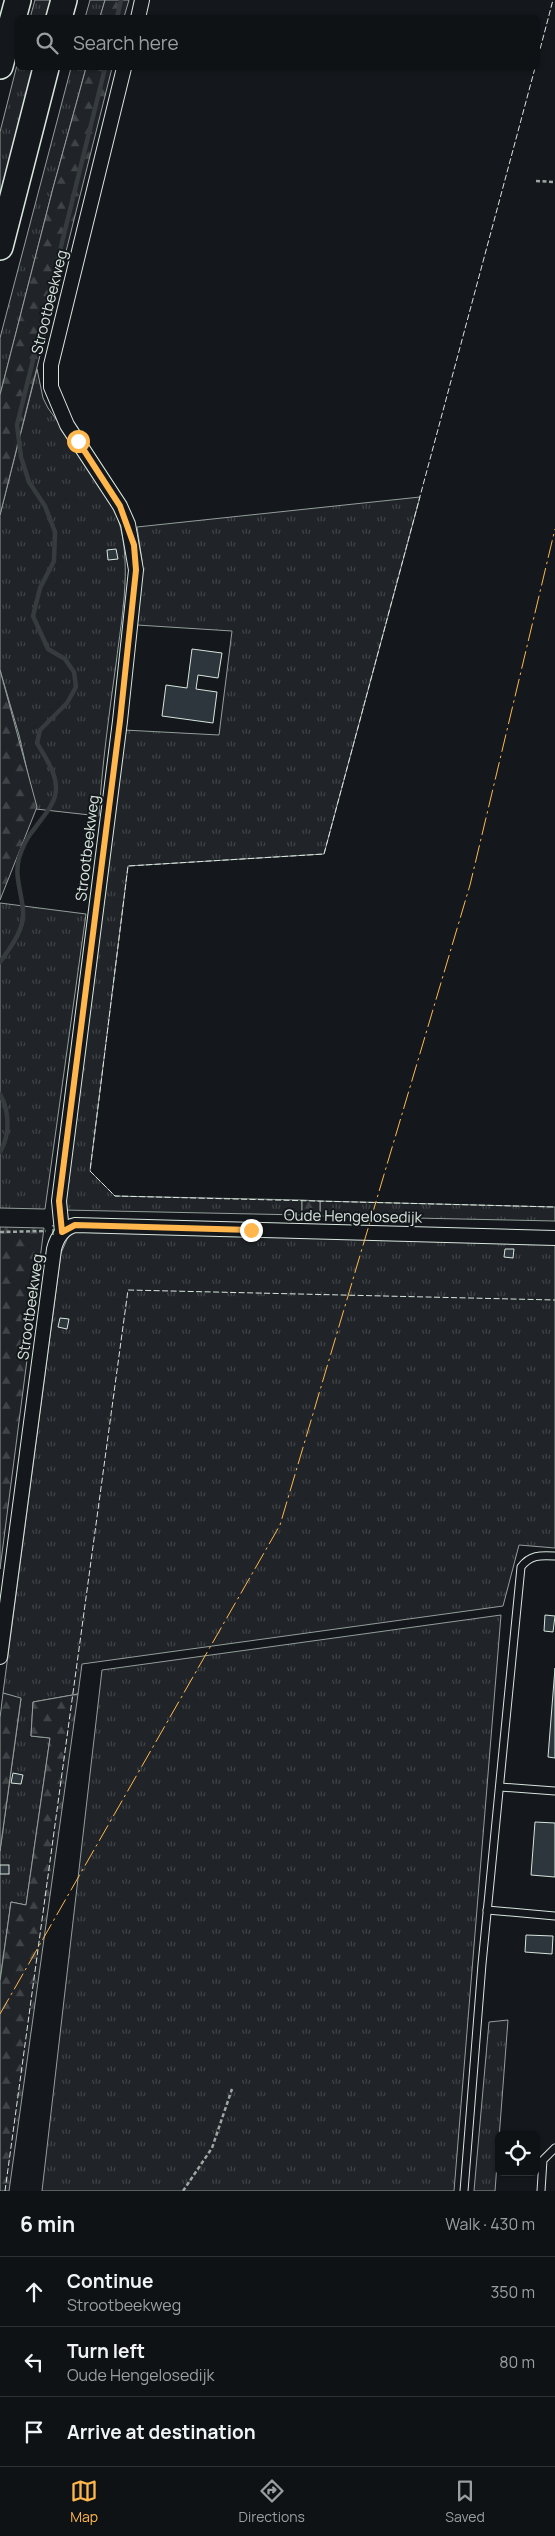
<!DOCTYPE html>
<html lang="en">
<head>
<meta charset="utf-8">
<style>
  :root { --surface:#0f1215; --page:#1d2022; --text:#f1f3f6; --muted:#9b9ea0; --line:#2f3234; --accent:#ffb74d }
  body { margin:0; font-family:Manrope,sans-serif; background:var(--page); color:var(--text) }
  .controls { position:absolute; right:15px; bottom:15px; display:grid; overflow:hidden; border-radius:8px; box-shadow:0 1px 4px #0004 }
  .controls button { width:45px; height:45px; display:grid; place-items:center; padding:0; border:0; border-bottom:1px solid var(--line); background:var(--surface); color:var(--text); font:25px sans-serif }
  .stop { position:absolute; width:15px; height:15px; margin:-11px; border:4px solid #ffb74d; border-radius:50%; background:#fff }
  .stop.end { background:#ffb74d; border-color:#fff; box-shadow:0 1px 5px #0008 }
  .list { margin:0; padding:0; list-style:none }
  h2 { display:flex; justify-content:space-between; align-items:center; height:65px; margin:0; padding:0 20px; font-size:21px }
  h2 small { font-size:16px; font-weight:400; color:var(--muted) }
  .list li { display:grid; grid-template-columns:32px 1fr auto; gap:15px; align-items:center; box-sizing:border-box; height:70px; padding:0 20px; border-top:1px solid var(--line) }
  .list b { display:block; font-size:19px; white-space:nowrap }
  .list p { margin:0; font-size:16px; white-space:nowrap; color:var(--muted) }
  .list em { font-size:16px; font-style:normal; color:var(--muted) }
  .icon { flex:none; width:28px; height:28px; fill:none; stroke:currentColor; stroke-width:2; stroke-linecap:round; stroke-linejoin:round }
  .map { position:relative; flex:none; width:555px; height:2191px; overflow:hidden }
  .search { position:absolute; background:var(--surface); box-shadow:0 1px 4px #0004; left:15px; right:15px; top:15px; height:55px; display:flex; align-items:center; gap:12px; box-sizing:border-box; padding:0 18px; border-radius:8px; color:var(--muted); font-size:19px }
  .sheet { height:275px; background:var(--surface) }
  nav { display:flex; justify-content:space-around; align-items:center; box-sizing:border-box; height:70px; border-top:1px solid var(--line); background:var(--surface); font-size:14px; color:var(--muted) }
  nav a { display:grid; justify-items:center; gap:2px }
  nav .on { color:var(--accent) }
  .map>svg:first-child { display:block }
  .grass { fill:url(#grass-tufts); stroke:#939e99 }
  .forest { fill:url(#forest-firs); stroke:#939e99 }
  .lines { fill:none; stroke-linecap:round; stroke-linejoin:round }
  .stream { stroke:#363b3e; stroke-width:4.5 }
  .building { fill:#2c363c; stroke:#d8e6dc }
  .service-casing { stroke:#d8e6dc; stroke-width:9 }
  .minor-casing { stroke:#d8e6dc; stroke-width:16 }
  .motorway-casing { stroke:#d8e6dc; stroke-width:28 }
  .path { stroke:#9da8a2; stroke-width:2.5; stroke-dasharray:4 2.5; stroke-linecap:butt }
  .service { stroke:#14181c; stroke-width:7 }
  .minor { stroke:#14181c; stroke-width:14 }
  .motorway { stroke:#14181c; stroke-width:25 }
  .fence { stroke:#d8e6dc; stroke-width:1; stroke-dasharray:6 2.5; stroke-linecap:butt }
  .power { stroke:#ffb74d; stroke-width:1; stroke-dasharray:18 4 2.5 4; stroke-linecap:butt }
  .route { stroke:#ffb74d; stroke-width:6 }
  .labels { text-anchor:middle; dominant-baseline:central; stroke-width:4; stroke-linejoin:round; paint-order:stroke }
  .street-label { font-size:15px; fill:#d8e6dc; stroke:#14181c }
</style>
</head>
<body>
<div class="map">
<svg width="555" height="2191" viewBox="0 0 555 2191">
  <defs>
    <pattern id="grass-tufts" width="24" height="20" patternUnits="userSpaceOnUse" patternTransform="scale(1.25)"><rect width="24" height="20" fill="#202428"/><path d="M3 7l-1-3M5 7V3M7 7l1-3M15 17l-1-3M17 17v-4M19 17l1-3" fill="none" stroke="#404447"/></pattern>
    <pattern id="forest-firs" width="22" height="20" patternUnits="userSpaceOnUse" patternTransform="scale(1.25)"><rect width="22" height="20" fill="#202428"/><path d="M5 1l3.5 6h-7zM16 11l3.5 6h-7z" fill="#404447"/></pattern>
  </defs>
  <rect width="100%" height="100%" fill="#14181c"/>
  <g class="grass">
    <polygon points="35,0 58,0 53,17 30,18"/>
    <polygon points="90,0 105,0 100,17 85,18"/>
    <polygon points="17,65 18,68 40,68 0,229 0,132"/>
    <polygon points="71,68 86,68 53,188 0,395 0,338"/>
    <path d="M37,369l6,29 5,10c21,30 54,69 67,102 19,48 7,104 1,154 -7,51 -14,101 -17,152l-63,-7 -17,-74 -19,-65v-155z"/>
    <polygon points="420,497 324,854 128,866 90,1171 115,1196 302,1200 302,1215 63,1210 106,887 124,730 219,735 232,631 137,625 142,560 137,527"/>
    <polygon points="0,903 86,914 45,1209 0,1208"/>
    <polygon points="320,1201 555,1207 555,1221 320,1216"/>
    <polygon points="78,1231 555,1242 555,1548 519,1545 503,1606 82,1664 78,1694 33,1702 31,1736 50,1738 26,1905 11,1902 0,1980 0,1851 21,1699 3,1693 61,1253 69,1235"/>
    <polygon points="501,1615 454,2191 42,2191 102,1670"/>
    <polygon points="508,2020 495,2191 474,2191 489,2022"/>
  </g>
  <g class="forest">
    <polygon points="105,0 129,0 124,17 100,17"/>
    <polygon points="86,68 112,68 0,515 0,395 53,188"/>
    <polygon points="0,670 37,807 0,900"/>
    <polygon points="302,1200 320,1201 320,1216 302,1215"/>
    <polygon points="0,1227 44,1228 0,1569"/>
    <polygon points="3,1693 21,1698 0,1851 0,1718"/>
    <polygon points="78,1694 9,2191 0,2191 0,1981 11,1902 26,1905 50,1738 31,1736 33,1702"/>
  </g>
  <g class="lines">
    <g class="stream">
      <polyline points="117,18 121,0"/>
      <path d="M0,962c10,-14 25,-33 23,-51 -1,-18 -9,-35 -4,-53 3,-10 9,-22 16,-30 7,-10 17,-20 20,-32 5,-19 -9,-37 -18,-53l3,-13 27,-27 9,-16 -2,-15 -9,-13 -17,-10 -15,-33 7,-28 14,-27 1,-29 -10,-26 -16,-24 -8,-25 -4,-32 88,-357"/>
      <path d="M0,1094c10,18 10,41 0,58"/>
    </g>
  </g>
  <g class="building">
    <polygon points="116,549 118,559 108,560 107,550"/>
    <polygon points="192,649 222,653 218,678 198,675 196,689 217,692 213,723 162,716 166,685 187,688"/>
    <polygon points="505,1249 514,1249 513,1258 504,1257"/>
    <polygon points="60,1318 69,1319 67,1329 58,1327"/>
    <polygon points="545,1615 555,1616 553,1632 544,1631"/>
    <polygon points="555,1668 555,1758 548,1757"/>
    <polygon points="13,1773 23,1775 21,1784 11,1783"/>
    <polygon points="535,1822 555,1823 555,1877 531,1875"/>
    <rect x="0" y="1865" width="9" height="9"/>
    <polygon points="526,1935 553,1936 552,1954 525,1952"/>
  </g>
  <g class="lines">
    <g class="service-casing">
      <g id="service">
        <polyline points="500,1787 555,1791"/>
        <polyline points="487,1910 555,1916"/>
        <path d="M464,2191l18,-227 39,-397c9,-12 19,-12 34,-11"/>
        <polyline points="541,2191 543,2160 555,2148"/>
      </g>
    </g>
    <g class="minor-casing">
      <g id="minor">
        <polyline points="138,18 142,0"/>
        <polyline points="62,1232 59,1201 120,721 136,570 128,524 120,506 67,425 51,387 51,365 124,68"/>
        <path d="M0,1657l54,-408c3,-12 9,-21 21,-24l480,13"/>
      </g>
    </g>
    <g class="motorway-casing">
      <g id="motorway">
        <polyline points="59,18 64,0"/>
        <polyline points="0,66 18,0"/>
        <polyline points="0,247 46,68"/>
      </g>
    </g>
    <g class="path">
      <polyline points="536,181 555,182"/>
      <polyline points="0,1232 46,1231"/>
      <polyline points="183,2191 212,2148 232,2089"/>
    </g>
    <use href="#service" class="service"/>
    <use href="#minor" class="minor"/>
    <use href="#motorway" class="motorway"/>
    <g class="fence">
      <polyline points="538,57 553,0"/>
      <polyline points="535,68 324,854 128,866 90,1171 115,1196 555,1207"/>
      <polyline points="53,1235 53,1225"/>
      <polyline points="5,2191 128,1290 555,1300"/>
    </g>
    <polyline class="power" points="0,2014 280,1525 470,885 555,529"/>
  </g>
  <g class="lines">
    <polyline class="route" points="78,441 120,506 134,545 136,570 120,721 59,1201 62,1232 75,1225 251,1230"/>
  </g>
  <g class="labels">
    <g class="street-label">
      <text transform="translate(49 302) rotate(-76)">Strootbeekweg</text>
      <text transform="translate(87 848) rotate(-83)">Strootbeekweg</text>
      <text transform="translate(353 1216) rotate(1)">Oude Hengelosedijk</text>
      <text transform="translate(30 1307) rotate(-82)">Strootbeekweg</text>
    </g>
  </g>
</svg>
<div class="controls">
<button><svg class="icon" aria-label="locate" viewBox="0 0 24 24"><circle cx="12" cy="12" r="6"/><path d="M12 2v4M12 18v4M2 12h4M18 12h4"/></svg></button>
</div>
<div class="stop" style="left:78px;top:441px"></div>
<div class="stop end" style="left:251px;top:1230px"></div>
<div class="search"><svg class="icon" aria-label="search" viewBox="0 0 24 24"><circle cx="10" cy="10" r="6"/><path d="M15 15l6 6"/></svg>Search here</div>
</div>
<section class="sheet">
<h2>6 min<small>Walk · 430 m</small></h2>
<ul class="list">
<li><svg class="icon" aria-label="ahead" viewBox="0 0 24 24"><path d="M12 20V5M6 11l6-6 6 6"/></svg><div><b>Continue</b><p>Strootbeekweg</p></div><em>350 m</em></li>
<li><svg class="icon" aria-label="left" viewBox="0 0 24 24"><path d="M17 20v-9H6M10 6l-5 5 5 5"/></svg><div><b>Turn left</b><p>Oude Hengelosedijk</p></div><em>80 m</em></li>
<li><svg class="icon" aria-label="arrive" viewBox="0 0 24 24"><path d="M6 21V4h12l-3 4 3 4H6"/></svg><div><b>Arrive at destination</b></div></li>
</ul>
</section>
<nav>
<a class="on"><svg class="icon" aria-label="map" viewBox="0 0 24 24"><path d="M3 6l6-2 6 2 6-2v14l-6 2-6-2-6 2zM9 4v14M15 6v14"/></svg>Map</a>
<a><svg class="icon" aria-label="directions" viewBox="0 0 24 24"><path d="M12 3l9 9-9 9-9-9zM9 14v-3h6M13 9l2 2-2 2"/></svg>Directions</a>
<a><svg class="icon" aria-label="saved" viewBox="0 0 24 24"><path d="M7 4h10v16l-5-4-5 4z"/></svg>Saved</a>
</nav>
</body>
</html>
